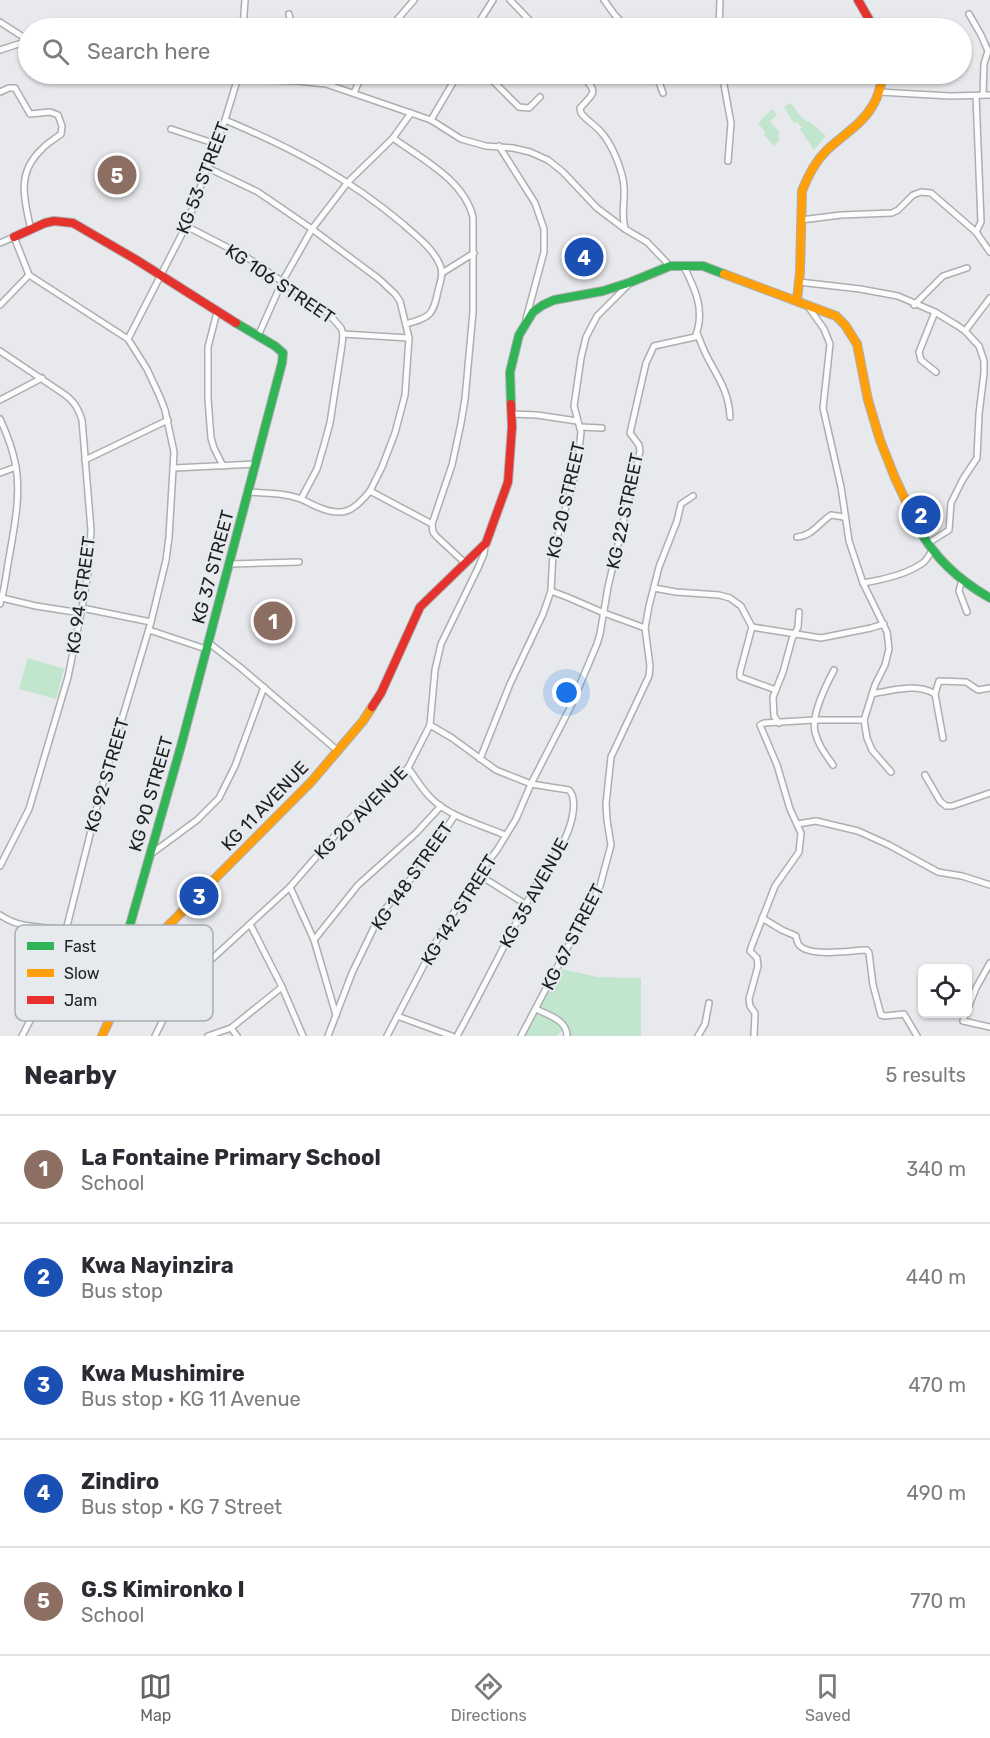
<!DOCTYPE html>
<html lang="en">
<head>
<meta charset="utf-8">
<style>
  :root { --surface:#fff; --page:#f2f2f3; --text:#2b2b33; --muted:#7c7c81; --line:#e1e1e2; --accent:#646567 }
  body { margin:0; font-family:Rubik,sans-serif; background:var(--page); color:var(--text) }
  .controls { position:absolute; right:18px; bottom:18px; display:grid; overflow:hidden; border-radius:9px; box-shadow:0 2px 4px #0004 }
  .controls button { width:54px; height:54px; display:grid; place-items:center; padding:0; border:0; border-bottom:2px solid var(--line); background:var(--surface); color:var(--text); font:30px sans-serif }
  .you { position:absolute; left:567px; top:693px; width:21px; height:21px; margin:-15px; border:4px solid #fff; border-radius:50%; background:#1a73e8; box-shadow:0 0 0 9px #1a73e833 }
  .badge { display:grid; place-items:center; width:39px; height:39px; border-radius:50%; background:var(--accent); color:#fff; font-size:20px; font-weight:700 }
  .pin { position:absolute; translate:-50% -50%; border:3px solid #fff; box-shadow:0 2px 6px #0006 }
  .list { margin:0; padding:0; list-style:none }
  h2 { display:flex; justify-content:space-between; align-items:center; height:78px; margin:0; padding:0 24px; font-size:26px }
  h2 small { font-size:20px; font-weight:400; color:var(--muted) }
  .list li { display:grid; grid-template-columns:39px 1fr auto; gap:18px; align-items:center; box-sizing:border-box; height:108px; padding:0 24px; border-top:2px solid var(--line) }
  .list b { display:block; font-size:22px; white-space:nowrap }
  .list p { margin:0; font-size:20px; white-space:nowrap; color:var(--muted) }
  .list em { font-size:20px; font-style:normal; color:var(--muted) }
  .icon { flex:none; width:33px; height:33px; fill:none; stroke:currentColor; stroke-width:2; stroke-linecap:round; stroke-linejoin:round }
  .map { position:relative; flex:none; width:990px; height:1036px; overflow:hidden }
  .search { position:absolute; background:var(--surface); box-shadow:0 2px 4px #0004; left:18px; right:18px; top:18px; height:66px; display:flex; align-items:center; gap:15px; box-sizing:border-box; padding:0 21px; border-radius:33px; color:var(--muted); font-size:22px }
  .sheet { height:618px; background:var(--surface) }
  nav { display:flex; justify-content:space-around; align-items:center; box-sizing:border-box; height:84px; border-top:2px solid var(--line); background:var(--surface); font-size:16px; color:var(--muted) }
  nav a { display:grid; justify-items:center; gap:3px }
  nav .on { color:var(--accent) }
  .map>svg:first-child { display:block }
  .green { fill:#c2e5ce }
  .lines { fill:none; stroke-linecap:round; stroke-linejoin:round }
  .street-casing { stroke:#adaeb0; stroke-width:8 }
  .fast-casing { stroke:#adaeb0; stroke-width:10 }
  .slow-casing { stroke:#adaeb0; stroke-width:10 }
  .jam-casing { stroke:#adaeb0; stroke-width:10 }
  .street { stroke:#fbfcfc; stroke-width:5 }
  .fast { stroke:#30b455; stroke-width:8 }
  .slow { stroke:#ff9f0a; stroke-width:8 }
  .jam { stroke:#e5322d; stroke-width:8 }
  .labels { text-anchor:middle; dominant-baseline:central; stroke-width:4.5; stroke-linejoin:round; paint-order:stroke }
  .street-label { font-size:18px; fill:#1d1e1f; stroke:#e6e9ed }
  .key { fill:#e6e9ed; stroke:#aaacaf; stroke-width:1.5 }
  .key-label { font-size:16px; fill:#1d1e1f }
</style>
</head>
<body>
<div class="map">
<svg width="990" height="1036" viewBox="0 0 990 1036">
  <rect width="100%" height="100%" fill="#e7e9ec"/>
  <g class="green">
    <path d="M790,103c6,6 10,14 17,19l2,-1 17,15 -12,14 -14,-21 2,-2 -5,-5 -3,1 -10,-16z"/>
    <polygon points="772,109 777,115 770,121 780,133 778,136 780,139 774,146 764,135 765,132 758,123"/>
    <polygon points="28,658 64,669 56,699 19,689"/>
    <polygon points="561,969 598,977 641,978 641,1036 571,1036 571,1035 561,1031 557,1036 524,1036"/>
  </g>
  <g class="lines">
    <g class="street-casing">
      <g id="street">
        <polyline points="510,0 537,28"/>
        <polyline points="604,0 614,14 627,28"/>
        <polyline points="289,14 292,28"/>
        <polyline points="969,14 981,35 988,51 984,64 983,95"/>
        <polyline points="0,22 28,40"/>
        <polyline points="243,28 245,0"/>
        <polyline points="390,28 414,0"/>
        <polyline points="477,28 481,19 493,0"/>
        <polyline points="719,28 720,0"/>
        <polyline points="0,50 28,41"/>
        <polyline points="177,74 239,79 298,81 326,84 431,120 461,139 486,146 513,148 530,152 548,160 563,172 597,208 625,229 647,242 670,266"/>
        <polyline points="486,74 519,107 529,108 540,97"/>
        <path d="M581,74c16,19 16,16 -1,34l1,5c5,7 14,12 20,19 11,12 22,39 23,55 1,16 -3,25 1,42"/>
        <polyline points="656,74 663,93"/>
        <polyline points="722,74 731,123 728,161"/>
        <path d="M0,92l9,-4h6l15,26 20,-2 8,3 4,11 -1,8c-6,5 -14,9 -19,15 -26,24 -18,50 -11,81"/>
        <polyline points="879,92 950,96 990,95"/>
        <polyline points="354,93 362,74"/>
        <polyline points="976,96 981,222 976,232"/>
        <path d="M225,120c67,28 122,57 178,104 13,12 30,24 37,41 4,8 0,18 -2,26 -5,25 -8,26 -32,33"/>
        <polyline points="431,120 458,74"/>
        <polyline points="171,129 216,144"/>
        <path d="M393,138c29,21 71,42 80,79v95l-8,87 -4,24 -9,42 -20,59"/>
        <polyline points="499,146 535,203 544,229 544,252 526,319"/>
        <polyline points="208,168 258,192 312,229 379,279 395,294 400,301 409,338 405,395 395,433 382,467 370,491"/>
        <polyline points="801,220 841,215 892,213 898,210 913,195 921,192 931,193 976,232 990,252"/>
        <polyline points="186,226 248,258 329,314 341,328 343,334 342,345 330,423 324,445 317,469 301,499"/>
        <polyline points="0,243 14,237 29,275 128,339 147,369 160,397 165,410 174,452 169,537 166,560 151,622 104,779 66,930 46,990 22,1036"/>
        <polyline points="442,273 474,253"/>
        <polyline points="799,282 860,289 898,296 935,312 958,326 965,331 979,346 984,361 984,373 979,414 977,458 963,479 951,503 949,530 927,544"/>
        <polyline points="0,305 29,275"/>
        <polyline points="807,305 824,329 830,344 823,408 841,487 849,541 863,583 887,632 889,649 885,665 875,685 864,720 867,738 872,750 891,772"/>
        <polyline points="914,305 943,276 967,268"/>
        <polyline points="217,312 208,347 208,399 211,438 214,448 223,466"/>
        <polyline points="935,312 919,352 921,360 936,372"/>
        <polyline points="965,331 990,298"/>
        <path d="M697,333c4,10 8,21 14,31 10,18 18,31 19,53"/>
        <polyline points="343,334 409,338"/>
        <polyline points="258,336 282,282 312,229 348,182 393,138 411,113"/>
        <polyline points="128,339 186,226 225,120 239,74"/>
        <path d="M0,351l64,43c10,7 14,14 18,26l9,110 -3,43 -6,35 -14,69 -39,132 -29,57"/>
        <polyline points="0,400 42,378"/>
        <polyline points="511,414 537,415 577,421"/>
        <path d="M0,419c7,15 13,31 16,48 5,29 -2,62 -7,91 -3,15 -4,31 -9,46"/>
        <polyline points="580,427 602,428"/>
        <polyline points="85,460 168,420"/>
        <polyline points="174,468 256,464"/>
        <polyline points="0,473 16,467"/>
        <path d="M249,492c17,1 35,1 52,7 5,2 11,6 17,8 25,11 36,4 52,-16l62,33 1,8 3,4 29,27"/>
        <path d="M797,537c15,-1 22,-14 34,-22l13,2"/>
        <polyline points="230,564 299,562"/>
        <polyline points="962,579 959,591 967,612"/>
        <path d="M863,583c18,-3 46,-9 61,-21 3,-3 6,-8 8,-12"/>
        <polyline points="654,588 676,592 719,595 730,598 741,606 752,627"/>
        <polyline points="551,591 567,597 604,613 645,628"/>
        <polyline points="2,598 36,606 81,613"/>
        <polyline points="82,608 151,622"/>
        <polyline points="149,630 206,649"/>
        <polyline points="209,643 241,668 338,751"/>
        <polyline points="776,690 740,677 740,672 752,627 821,638 871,628 884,624"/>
        <path d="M872,694c20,-4 45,-11 63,0l8,44"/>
        <polyline points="935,694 939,681 966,682 978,690 990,688"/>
        <polyline points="779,723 774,716 773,697 783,672 792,639 798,627 799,612"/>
        <path d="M430,725l22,13 44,32 35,14 38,6c9,9 3,32 -2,44 -8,19 -23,36 -33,55 -26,48 -50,98 -77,147"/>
        <polyline points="480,759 510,684 543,614 551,591 553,552 577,468 581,432 574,406 581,358 586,337 597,316 629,284"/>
        <path d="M833,765c-7,-10 -15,-20 -18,-33 -4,-17 11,-47 19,-62"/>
        <path d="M408,768c8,10 14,22 24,31 18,18 50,26 73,36"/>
        <polyline points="925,775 940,801 946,806 952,806 990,793"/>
        <polyline points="797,824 816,821 858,831 889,845 938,872 962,876 990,885"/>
        <polyline points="151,854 197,820 219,798 235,766 264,687"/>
        <polyline points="479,875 527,905"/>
        <polyline points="290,887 314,940 336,1015"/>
        <path d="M0,915c22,15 44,11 68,15 25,5 49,12 71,25"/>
        <path d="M762,918l20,12 14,6c0,2 2,8 3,9 11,13 53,5 68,5l2,3 4,32 8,30 4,1 19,-2 13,22"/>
        <polyline points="250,924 282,987 303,1036"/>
        <polyline points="314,940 358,885 416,833 441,806"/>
        <polyline points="134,966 182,988"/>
        <polyline points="968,1008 976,988 990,963"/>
        <path d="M536,1009c12,6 31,11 31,27"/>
        <polyline points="965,1014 963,1021 990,1027"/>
        <polyline points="397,1016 452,1036"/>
        <polyline points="231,1028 237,1036"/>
        <polyline points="155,1036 175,996 188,981 290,887 344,825 360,809 408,768 430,725 435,670 441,644 478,568 484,554 485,545"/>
        <polyline points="208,1036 231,1028 282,987"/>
        <polyline points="328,1036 352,973 380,915 420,868 455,815"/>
        <path d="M387,1036l50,-96 17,-28 15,-25 28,-37 19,-31 15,-35 39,-76 27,-64 3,-10 8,-47 32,-136 -1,-6 -9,-12 16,-70 8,-17 41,-9c11,-26 0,-49 -12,-72"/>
        <polyline points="521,1036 600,886 611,845 607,820 606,804 611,757 649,676 650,666 645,628 649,606 659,567 677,521 681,504 693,496"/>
        <polyline points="698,1036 705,1024 709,1003"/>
        <polyline points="754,1036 755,1013 750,1006 749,999 758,966 757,958 750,951 752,945 775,886 799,852 801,833 790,809 777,765 760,725 764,723 815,720 864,720"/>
      </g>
    </g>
    <g class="fast-casing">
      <g id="fast">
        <polyline points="511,404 510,372 519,335 533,312 543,305 554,300 603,291 631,282 670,266 703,266 724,274"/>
        <path d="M919,529c17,31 41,52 71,69"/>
        <polyline points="124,946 181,746 282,363 283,353 275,346 236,323"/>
      </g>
    </g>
    <g class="slow-casing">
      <g id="slow">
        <polyline points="724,274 836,316 845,325 857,344 868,400 880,440 895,478 919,529"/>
        <path d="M797,300l3,-28 2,-81c5,-13 14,-30 24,-40 16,-16 36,-26 47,-46 6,-9 8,-20 10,-31"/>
        <polyline points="102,1036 139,955 311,782 363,721 372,707"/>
      </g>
    </g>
    <g class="jam-casing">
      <g id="jam">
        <polyline points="858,0 874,28"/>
        <polyline points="14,237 45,223 54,221 73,223 135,259 236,323"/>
        <polyline points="372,707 381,693 420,607 486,543 508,482 512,427 511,404"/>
      </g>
    </g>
    <use href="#street" class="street"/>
    <use href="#fast" class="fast"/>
    <use href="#slow" class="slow"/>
    <use href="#jam" class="jam"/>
  </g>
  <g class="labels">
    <g class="street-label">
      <text transform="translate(203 178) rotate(-69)">KG 53 STREET</text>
      <text transform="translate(280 284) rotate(34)">KG 106 STREET</text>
      <text transform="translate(566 500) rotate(-77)">KG 20 STREET</text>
      <text transform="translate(625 511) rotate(-78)">KG 22 STREET</text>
      <text transform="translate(213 567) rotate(-75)">KG 37 STREET</text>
      <text transform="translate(81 595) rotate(-82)">KG 94 STREET</text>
      <text transform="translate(107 775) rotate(-74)">KG 92 STREET</text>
      <text transform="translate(151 794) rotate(-74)">KG 90 STREET</text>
      <text transform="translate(265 806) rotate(-46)">KG 11 AVENUE</text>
      <text transform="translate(361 813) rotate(-45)">KG 20 AVENUE</text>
      <text transform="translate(412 876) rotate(-55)">KG 148 STREET</text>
      <text transform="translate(534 893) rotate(-61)">KG 35 AVENUE</text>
      <text transform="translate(459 910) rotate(-58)">KG 142 STREET</text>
      <text transform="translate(573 937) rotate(-63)">KG 67 STREET</text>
    </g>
  </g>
  <rect x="15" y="925" width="198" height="96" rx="9" class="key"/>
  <rect x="27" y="942" width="27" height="8" fill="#30b455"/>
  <rect x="27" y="969" width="27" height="8" fill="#ff9f0a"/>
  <rect x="27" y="996" width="27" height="8" fill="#e5322d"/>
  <g class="key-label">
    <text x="64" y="952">Fast</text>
    <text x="64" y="979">Slow</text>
    <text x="64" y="1006">Jam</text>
  </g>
</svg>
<div class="controls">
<button><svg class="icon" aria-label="locate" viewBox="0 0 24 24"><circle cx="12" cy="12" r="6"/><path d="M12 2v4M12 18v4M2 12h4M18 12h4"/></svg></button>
</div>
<div class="you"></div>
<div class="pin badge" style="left:273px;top:621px;background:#8d6e63">1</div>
<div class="pin badge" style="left:921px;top:515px;background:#1a4fb4">2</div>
<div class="pin badge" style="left:199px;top:896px;background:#1a4fb4">3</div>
<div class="pin badge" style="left:584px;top:257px;background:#1a4fb4">4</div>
<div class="pin badge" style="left:117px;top:175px;background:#8d6e63">5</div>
<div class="search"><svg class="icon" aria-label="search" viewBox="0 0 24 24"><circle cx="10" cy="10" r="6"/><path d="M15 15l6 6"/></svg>Search here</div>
</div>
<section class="sheet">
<h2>Nearby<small>5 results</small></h2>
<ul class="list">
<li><span class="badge" style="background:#8d6e63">1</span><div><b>La Fontaine Primary School</b><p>School</p></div><em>340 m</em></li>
<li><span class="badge" style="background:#1a4fb4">2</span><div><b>Kwa Nayinzira</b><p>Bus stop</p></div><em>440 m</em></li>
<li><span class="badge" style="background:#1a4fb4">3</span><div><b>Kwa Mushimire</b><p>Bus stop · KG 11 Avenue</p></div><em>470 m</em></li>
<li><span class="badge" style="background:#1a4fb4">4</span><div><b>Zindiro</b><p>Bus stop · KG 7 Street</p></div><em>490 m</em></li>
<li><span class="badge" style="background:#8d6e63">5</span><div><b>G.S Kimironko I</b><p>School</p></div><em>770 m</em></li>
</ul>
</section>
<nav>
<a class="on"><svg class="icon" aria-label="map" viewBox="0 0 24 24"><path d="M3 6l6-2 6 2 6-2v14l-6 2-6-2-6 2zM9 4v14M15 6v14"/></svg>Map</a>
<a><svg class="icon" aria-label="directions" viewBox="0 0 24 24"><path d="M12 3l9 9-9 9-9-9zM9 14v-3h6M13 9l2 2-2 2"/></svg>Directions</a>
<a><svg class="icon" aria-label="saved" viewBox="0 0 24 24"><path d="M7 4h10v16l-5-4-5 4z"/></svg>Saved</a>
</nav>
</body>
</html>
